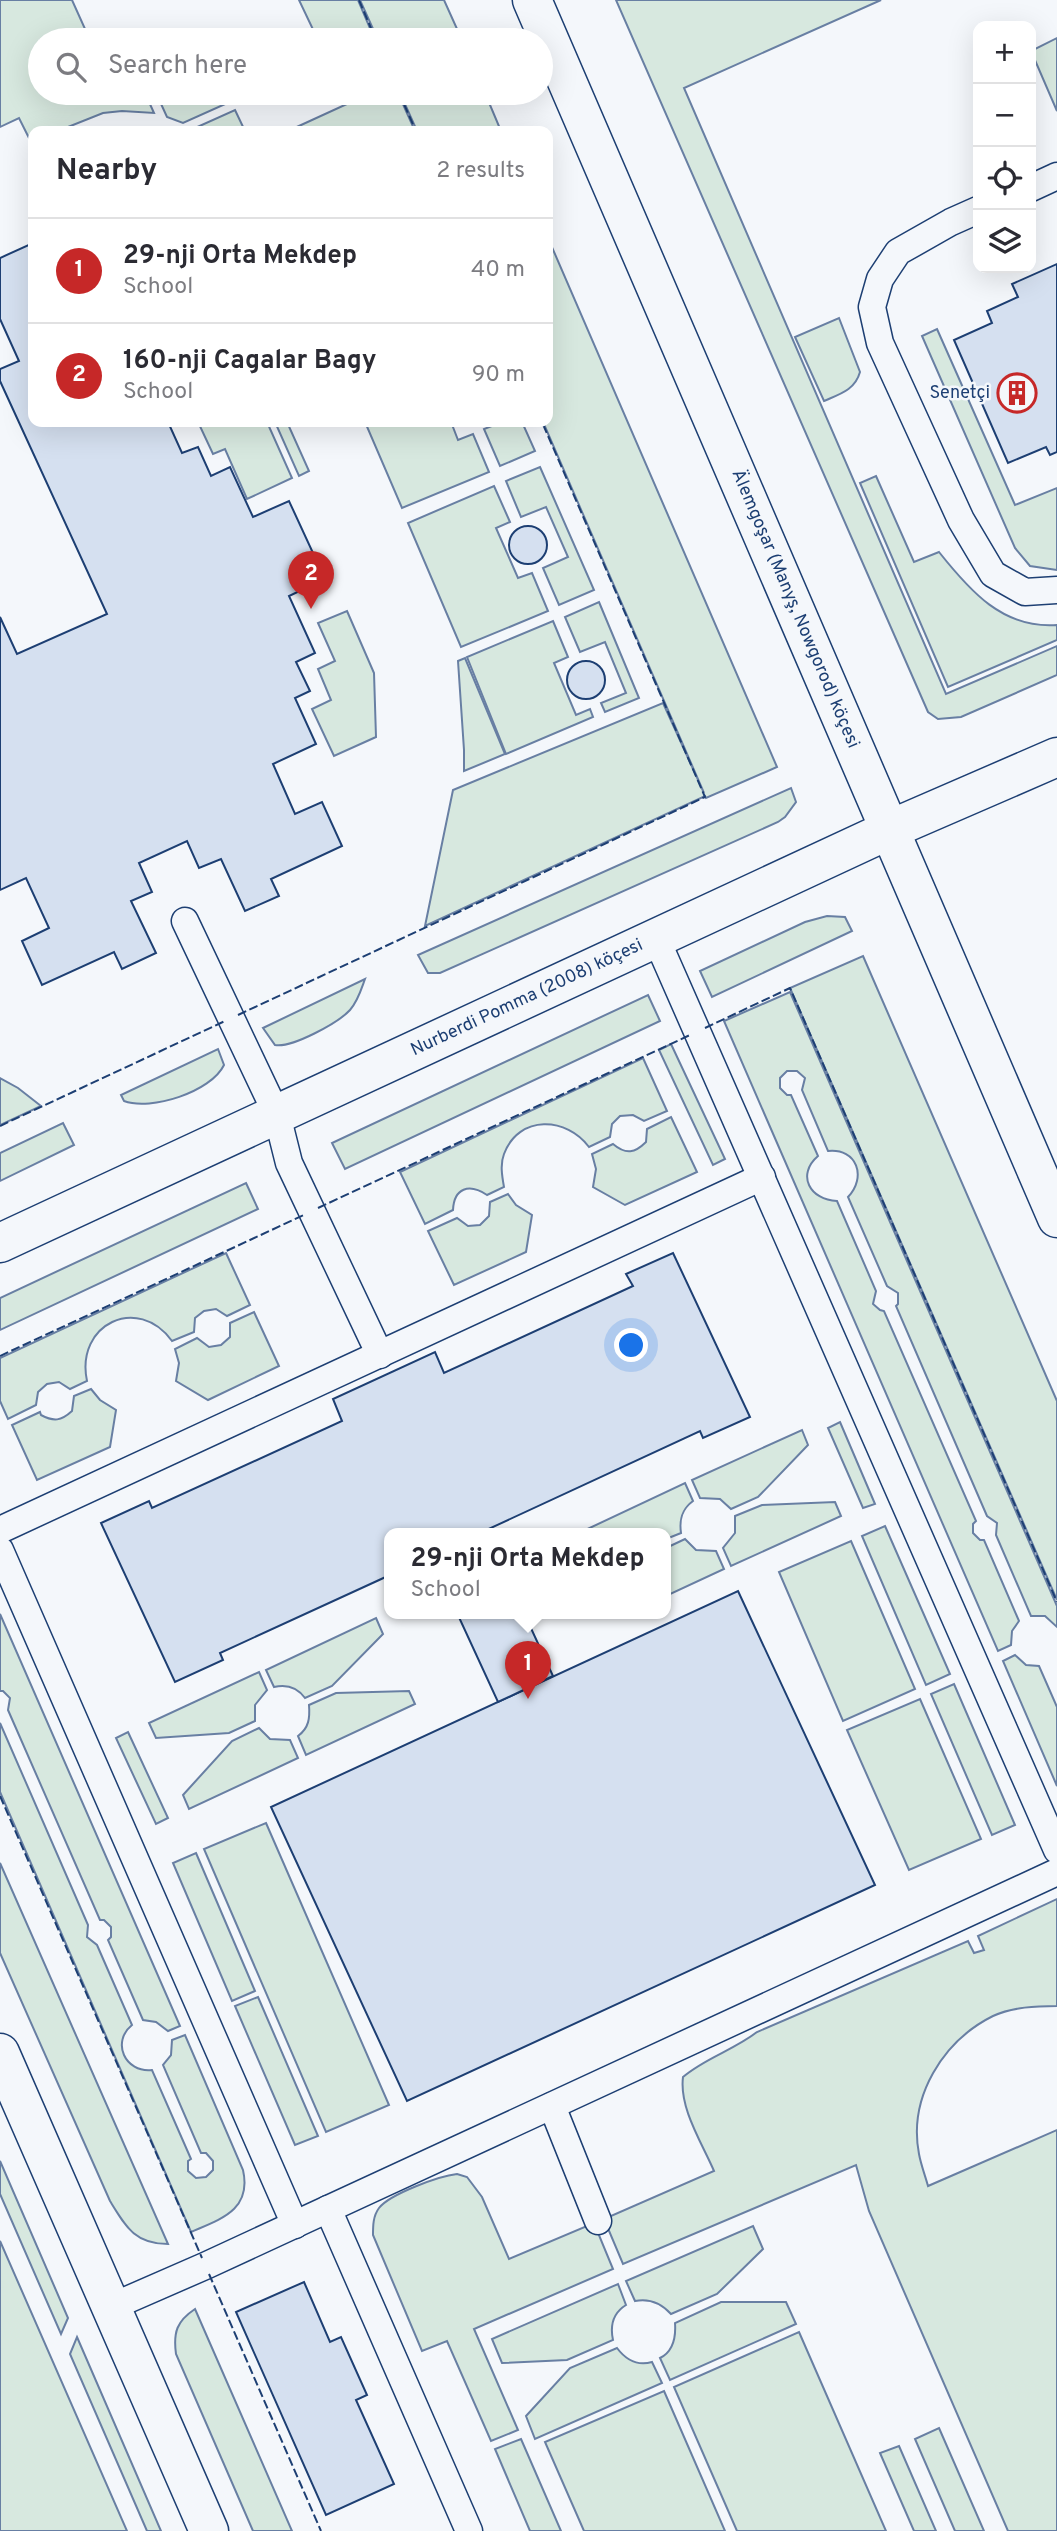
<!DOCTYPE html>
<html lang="en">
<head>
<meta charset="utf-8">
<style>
  :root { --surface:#fff; --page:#f7f7f7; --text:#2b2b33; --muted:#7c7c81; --line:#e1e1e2; --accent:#c62828 }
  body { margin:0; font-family:Overpass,sans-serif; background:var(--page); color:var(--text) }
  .controls { position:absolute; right:21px; top:21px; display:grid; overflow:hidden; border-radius:14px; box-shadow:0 7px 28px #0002 }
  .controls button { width:63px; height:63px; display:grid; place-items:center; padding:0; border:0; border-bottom:2px solid var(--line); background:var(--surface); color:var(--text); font:35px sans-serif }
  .you { position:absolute; left:632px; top:1346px; width:24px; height:24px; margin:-18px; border:5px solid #fff; border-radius:50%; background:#1a73e8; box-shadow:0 0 0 10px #1a73e833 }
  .badge { display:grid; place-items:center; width:46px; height:46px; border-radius:50%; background:var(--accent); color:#fff; font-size:23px; font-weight:700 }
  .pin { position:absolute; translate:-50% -58px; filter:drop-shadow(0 2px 4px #0008) }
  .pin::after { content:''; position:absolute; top:37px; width:24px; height:21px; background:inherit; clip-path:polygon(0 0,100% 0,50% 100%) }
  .popup { position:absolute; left:384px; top:1528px; width:287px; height:91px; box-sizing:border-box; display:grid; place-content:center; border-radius:14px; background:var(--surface); filter:drop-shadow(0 2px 5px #0005); font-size:23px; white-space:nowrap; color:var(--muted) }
  .popup b { font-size:26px; color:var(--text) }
  .popup::after { content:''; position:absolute; left:50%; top:100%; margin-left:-14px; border:14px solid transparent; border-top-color:var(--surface) }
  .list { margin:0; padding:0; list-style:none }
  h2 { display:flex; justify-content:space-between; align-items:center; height:91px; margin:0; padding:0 28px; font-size:30px }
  h2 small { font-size:23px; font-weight:400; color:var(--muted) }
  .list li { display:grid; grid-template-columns:46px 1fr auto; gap:21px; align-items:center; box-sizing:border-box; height:105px; padding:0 28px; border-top:2px solid var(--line) }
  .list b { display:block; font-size:26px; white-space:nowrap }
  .list p { margin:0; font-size:23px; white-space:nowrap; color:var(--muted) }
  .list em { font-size:23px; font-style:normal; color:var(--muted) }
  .icon { flex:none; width:38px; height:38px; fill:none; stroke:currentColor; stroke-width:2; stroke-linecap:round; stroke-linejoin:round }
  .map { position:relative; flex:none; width:1057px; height:2531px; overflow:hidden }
  .search { position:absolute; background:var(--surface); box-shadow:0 7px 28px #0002; left:28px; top:28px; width:525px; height:77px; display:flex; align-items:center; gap:18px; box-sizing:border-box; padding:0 24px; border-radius:38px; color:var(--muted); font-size:26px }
  .panel { position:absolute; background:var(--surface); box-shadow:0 7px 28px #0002; left:28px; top:126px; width:525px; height:301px; border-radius:14px }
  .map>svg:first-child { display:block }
  .green { fill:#d7e8df; stroke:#687fa3; stroke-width:2 }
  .building { fill:#d5e0f0; stroke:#1d3f73; stroke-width:2 }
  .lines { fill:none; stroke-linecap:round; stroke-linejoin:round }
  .lane-casing { stroke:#1d3f73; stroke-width:29 }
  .street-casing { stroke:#1d3f73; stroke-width:41 }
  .lane { stroke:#f4f7fb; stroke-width:26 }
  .street { stroke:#f4f7fb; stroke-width:38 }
  .fence { stroke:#1d3f73; stroke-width:2; stroke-dasharray:9 3.5; stroke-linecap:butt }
  .labels { text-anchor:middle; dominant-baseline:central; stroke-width:5; stroke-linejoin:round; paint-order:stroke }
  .poi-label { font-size:18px; fill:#1d3f73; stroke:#f4f7fb; text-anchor:end }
  .street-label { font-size:18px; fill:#1d3f73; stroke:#f4f7fb }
</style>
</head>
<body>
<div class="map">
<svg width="1057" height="2531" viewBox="0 0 1057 2531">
  <rect width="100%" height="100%" fill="#f4f7fb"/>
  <g class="green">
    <polygon points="0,0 72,0 90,40 40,40 40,93 145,93 154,113 122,111 103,113 58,131 33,131 32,144 19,118 0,127"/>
    <polygon points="299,0 358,0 375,40 318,40"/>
    <polygon points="360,0 444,0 462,40 378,40"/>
    <polygon points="616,0 881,0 684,88 946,694 1057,646 1057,675 961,717 938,719 928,712"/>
    <polygon points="1057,38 1057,111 1031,51"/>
    <polygon points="156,93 228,93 232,101 183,123 167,117"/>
    <polygon points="342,93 398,93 415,131 288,131 347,104"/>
    <polygon points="400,93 485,93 501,131 417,131"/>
    <polygon points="235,110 245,131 202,131 195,128"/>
    <polygon points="548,238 777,767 706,798 705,796 425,926 453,790 663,703 704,793 543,422 548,422"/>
    <path d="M839,318l21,54c-5,18 -20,22 -36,29l-29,-64z"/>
    <polygon points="937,329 1015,505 1057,488 1057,570 1030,566 1015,548 922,336"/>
    <polygon points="198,422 267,422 292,478 247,499 225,449 213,454"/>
    <polygon points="275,422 287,422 309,471 299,476"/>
    <polygon points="365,422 451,422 458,440 473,434 489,472 402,508"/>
    <polygon points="502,422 522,422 535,451 500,466 484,429"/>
    <polygon points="540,467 594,590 559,605 543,568 568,557 546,507 521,517 506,481"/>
    <path d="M876,476l38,86 25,-10c31,39 64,77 118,73v15l-109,47 -88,-204z"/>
    <polygon points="494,486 510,522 496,528 518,578 532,573 548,611 461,647 408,523"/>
    <polygon points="599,602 639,698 605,712 601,703 626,693 605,642 580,652 565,617"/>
    <polygon points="347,611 374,673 376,737 334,756 312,709 331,700 318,669 335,661 318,623"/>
    <polygon points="553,621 568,657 554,663 576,715 590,709 593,717 506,754 467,657"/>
    <polygon points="465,658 505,754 464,771 464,750 458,661"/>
    <polygon points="791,788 796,802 785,817 778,822 440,973 428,973 418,955"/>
    <polygon points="827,916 845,917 852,931 712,997 700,971 805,922"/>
    <polygon points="863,956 1057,1401 1057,1600 790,988"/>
    <path d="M365,979c-4,11 -7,22 -15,31 -12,13 -58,38 -75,35l-12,-17z"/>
    <path d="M790,992l267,614v21l-12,-11h-14l-35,-81 1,-12 -10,-7 -91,-210 2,-2v-11l-11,-7 -39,-89c19,-20 9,-49 -20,-46l-26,-61 3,-12 -8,-7h-10l-7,7v10l7,7h4l27,61c-22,19 -8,44 19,45l39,90 -3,13 7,6 4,1 92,210 -3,3v9l7,7h4l35,81 -7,10 -1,14 -13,6 -274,-630z"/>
    <polygon points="648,995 660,1021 345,1169 332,1143"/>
    <polygon points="671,1044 725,1159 713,1165 659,1050"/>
    <path d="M218,1049l6,16c-13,27 -73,46 -100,36l-3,-6z"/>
    <path d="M643,1058l24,53 -23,10 -11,-6 -13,1 -8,8 -2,13 -21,10c-22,-30 -70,-33 -85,7 -4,10 -2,22 0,33l-17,8c-18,-12 -33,-7 -34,15l-28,14 -25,-52z"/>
    <polygon points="0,1078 18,1088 41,1106 0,1125"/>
    <path d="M671,1117l26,55 -72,33 -32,-18 3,-18 -4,-15 21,-10c13,11 22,9 33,-2l1,-13z"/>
    <polygon points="63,1123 74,1145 0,1181 0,1153"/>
    <polygon points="246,1183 258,1209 0,1330 0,1298"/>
    <polygon points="508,1194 516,1205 532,1215 526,1252 454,1285 428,1231 457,1218 468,1226 480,1225 489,1216 490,1202"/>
    <path d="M226,1253l24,52 -23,11 -11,-7 -12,2 -9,7 -1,14 -22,9c-34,-47 -97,-17 -85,40l-17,8 -11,-7 -12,2 -9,8 -2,13 -28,14 -8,-18v-43z"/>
    <polygon points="254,1312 279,1366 208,1400 176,1381 179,1363 175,1349 197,1338 209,1347 221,1345 230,1337 230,1323"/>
    <path d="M91,1389l9,11 16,10 -6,37 -73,33 -25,-55 28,-13 1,3c13,7 20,6 31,-4l2,-15z"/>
    <polygon points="840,1422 875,1504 863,1508 828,1428"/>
    <polygon points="802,1430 808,1445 758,1497 731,1509 720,1499 700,1498 692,1480"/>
    <path d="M685,1483l8,18c-11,8 -14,18 -12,32l-15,6v-6h-87z"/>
    <polygon points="835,1502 841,1516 731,1566 723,1548 735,1533 735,1516 762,1505"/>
    <polygon points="885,1526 950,1674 926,1685 862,1536"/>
    <polygon points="685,1539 696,1550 716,1551 724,1569 666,1596 666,1548"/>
    <polygon points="851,1541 915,1689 843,1721 779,1572"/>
    <polygon points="0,1614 180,2026 168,2031 156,2022 143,2020 108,1940 111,1937 111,1927 104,1920 100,1920 8,1710 10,1698 3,1691 0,1691"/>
    <path d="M376,1618l7,16 -51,52 -27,12c-8,-11 -18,-14 -31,-11l-8,-17z"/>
    <polygon points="1015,1655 1026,1665 1039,1666 1057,1707 1057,1786 1003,1661"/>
    <polygon points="259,1672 267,1690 255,1705 255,1721 229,1733 156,1738 149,1723"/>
    <polygon points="954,1684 1015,1825 992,1835 931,1694"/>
    <path d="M409,1691l6,13 -109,51 -8,-19c11,-8 12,-18 11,-31l27,-12z"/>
    <polygon points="920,1699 981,1839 909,1870 847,1730"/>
    <path d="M0,1723l88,202 -1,12 10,8 35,80c-21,17 -7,48 20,45l39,89 -3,2v10l8,7 10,-1 7,-7v-9l-7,-8h-5l-38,-88 8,-10 1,-15 13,-5 58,135c9,40 -22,49 -52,62l-191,-440z"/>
    <polygon points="259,1728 270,1739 290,1740 298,1758 189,1809 183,1795 232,1741"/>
    <polygon points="128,1732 168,1818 156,1824 116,1738"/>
    <polygon points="266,1823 389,2105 326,2132 204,1849"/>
    <polygon points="196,1853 255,1991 232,2001 173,1863"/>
    <path d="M0,1863l168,381c-33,0 -42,-17 -58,-43l-110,-248z"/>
    <path d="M1057,1899v107c-21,0 -44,1 -64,10 -50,25 -85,81 -74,138 2,11 6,21 9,32l129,-56v401h-49l-139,-320 -13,-46 -233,99 -19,-45 110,-48c-12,-28 -35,-63 -31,-94 22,-19 51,-27 74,-45l211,-91 6,12 10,-3 -6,-14z"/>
    <polygon points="258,1997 318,2136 295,2145 235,2006"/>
    <polygon points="0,2161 68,2318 61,2334 0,2194"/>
    <path d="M457,2174l10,3 15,20 27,62 85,-36 19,46 -139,60 44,101 -27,11 -44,-100 -25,10 -49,-116c0,-9 0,-19 6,-27 11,-14 60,-32 78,-34z"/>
    <path d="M753,2226l10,23 -46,45 -46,20c-10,-11 -21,-16 -36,-13l-9,-20z"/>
    <polygon points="0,2241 127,2531 0,2531"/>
    <path d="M618,2284l8,21c-13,8 -16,21 -13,35l-46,20 -65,3 -10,-24z"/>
    <path d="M721,2302h65l10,22 -126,56 -10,-22c14,-7 16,-21 15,-35z"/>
    <path d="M195,2309l97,222h-39l-77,-177c-3,-22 1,-33 19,-45z"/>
    <polygon points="799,2332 886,2531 737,2531 674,2387"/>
    <polygon points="77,2337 161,2531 147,2531 70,2354"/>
    <path d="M617,2348c9,12 21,18 35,14l10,21 -127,56 -9,-23 44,-48z"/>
    <polygon points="664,2391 725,2531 584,2531 545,2442"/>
    <polygon points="939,2428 984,2531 955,2531 915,2439"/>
    <polygon points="521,2439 561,2531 530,2531 495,2449"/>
    <polygon points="899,2446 936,2531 914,2531 880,2453"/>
  </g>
  <g class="building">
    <polygon points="33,243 33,422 168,422 182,453 198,447 211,476 230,467 253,517 289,501 325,579 289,596 315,653 296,662 310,691 295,698 316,744 273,764 295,814 322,802 342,846 271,879 279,896 245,911 221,859 199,868 187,841 139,863 152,892 131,901 156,953 122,969 114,952 42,985 22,941 49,928 26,878 0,890 0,617 17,654 107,614 0,381 0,369 19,361 0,319 0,258"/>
    <polygon points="1057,264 1057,452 1050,455 1046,447 1008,463 954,340 992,323 987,311 1018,297 1012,284"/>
    <circle cx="528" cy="545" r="19"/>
    <circle cx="586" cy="680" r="19"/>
    <polygon points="673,1253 750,1417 703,1438 700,1431 480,1533 390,1533 390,1575 220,1653 223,1660 175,1682 101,1523 149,1501 152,1508 342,1421 333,1399 435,1352 444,1373 633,1286 626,1274"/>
    <polygon points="738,1591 875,1885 407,2101 271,1807"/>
    <polygon points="457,1613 524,1613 553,1676 498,1702"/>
    <polygon points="304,2282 330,2342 341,2337 367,2395 356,2400 394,2484 326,2515 236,2312"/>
  </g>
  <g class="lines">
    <g class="lane-casing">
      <g id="lane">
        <polyline points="1031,188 1057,176"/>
        <polyline points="978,210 951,222 898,252 880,279 872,307 880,343 961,520 993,574 1025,592 1057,590"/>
        <polyline points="185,921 277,1115 289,1163 380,1355"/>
        <polyline points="656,938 1057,1850"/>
        <polyline points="0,1530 762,1177"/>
        <polyline points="0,1550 295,2225"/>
        <polyline points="552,2106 598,2221"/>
        <polyline points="328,2209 469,2531"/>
        <polyline points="111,2307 205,2266 1057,1872"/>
      </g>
    </g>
    <g class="street-casing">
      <g id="street">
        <polyline points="532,0 1057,1218"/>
        <polyline points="0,1243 891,829 1057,757"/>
        <polyline points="0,2053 209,2531"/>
      </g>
    </g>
    <use href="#lane" class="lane"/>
    <use href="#street" class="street"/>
    <g class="fence">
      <polyline points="359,0 376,40"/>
      <polyline points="399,93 416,131"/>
      <polyline points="238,1015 705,797 542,422"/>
      <polyline points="705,1028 790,988 1057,1602"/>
      <polyline points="0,1126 225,1021"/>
      <polyline points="318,1208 690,1035"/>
      <polyline points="0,1356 306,1214"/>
      <polyline points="0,1796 202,2258"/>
      <polyline points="209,2274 321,2531"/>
    </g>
  </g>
  <defs>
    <g id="building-ring" transform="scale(2.0125)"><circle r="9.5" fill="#f4f7fb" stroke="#c62828" stroke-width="1.5"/><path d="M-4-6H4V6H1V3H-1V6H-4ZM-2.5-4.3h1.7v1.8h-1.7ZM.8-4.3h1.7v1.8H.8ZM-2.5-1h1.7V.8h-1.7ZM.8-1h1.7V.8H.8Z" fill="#c62828"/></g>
  </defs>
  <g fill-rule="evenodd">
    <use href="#building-ring" x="1017" y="393"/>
  </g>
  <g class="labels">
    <g class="poi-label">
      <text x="990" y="393">Senetçi</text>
    </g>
    <g class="street-label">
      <text transform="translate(795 609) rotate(67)">Älemgoşar (Manyş, Nowgorod) köçesi</text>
      <text transform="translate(527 998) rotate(-25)">Nurberdi Pomma (2008) köçesi</text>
    </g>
  </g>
</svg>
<div class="controls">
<button>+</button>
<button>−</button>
<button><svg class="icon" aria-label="locate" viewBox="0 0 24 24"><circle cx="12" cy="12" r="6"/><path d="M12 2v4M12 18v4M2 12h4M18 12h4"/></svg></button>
<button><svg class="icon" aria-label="layers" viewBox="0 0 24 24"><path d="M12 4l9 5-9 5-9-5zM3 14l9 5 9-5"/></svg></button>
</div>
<div class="you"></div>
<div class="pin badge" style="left:528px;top:1699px">1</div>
<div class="popup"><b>29-nji Orta Mekdep</b>School</div>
<div class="pin badge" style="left:311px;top:609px">2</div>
<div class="search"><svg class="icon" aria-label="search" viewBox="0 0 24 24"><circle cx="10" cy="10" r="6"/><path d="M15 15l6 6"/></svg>Search here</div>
<section class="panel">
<h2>Nearby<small>2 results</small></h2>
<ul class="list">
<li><span class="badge">1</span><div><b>29-nji Orta Mekdep</b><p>School</p></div><em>40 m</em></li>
<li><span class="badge">2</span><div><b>160-nji Cagalar Bagy</b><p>School</p></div><em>90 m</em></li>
</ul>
</section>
</div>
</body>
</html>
